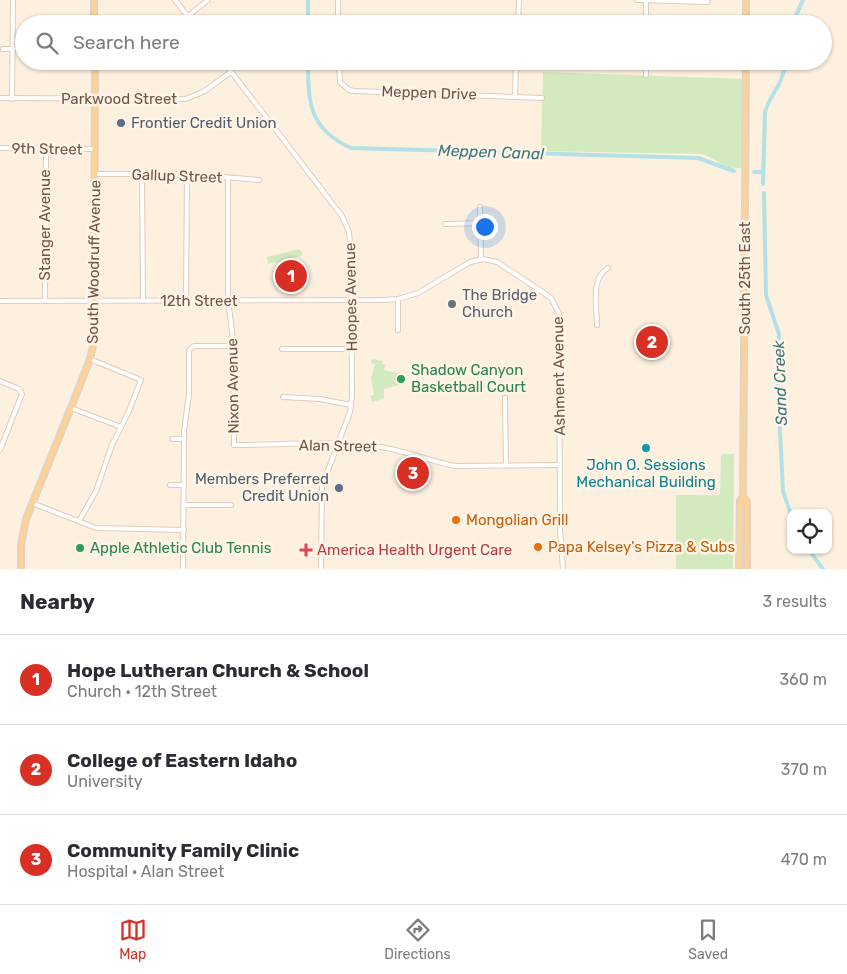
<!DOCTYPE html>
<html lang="en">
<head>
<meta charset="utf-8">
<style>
  :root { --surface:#fff; --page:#f2f2f3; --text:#2b2b33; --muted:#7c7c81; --line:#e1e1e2; --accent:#d93025 }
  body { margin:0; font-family:Rubik,sans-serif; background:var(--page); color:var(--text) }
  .controls { position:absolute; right:15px; bottom:15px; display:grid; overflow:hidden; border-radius:10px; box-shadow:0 1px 4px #0004 }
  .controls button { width:45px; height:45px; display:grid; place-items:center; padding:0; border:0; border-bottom:1px solid var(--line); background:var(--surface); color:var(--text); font:25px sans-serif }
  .you { position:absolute; left:484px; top:226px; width:18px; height:18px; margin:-12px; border:4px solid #fff; border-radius:50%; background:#1a73e8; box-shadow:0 0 0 8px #1a73e833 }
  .badge { display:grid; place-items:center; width:32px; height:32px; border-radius:50%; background:var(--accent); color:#fff; font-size:16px; font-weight:700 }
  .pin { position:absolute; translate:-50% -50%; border:2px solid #fff; box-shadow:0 1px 5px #0006 }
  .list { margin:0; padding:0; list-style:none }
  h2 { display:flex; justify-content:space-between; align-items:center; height:65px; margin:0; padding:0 20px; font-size:21px }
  h2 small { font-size:16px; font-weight:400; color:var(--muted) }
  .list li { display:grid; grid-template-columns:32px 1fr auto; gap:15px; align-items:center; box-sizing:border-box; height:90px; padding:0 20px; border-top:1px solid var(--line) }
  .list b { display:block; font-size:19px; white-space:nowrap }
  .list p { margin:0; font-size:16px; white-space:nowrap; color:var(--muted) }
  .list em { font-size:16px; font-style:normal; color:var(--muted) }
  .icon { flex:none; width:28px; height:28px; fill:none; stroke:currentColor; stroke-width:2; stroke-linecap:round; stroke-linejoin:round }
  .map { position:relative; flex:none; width:847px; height:569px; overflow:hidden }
  .search { position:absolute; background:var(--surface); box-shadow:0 1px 4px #0004; left:15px; right:15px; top:15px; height:55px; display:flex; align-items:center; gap:12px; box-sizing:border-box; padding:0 18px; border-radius:28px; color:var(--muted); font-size:19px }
  .sheet { height:335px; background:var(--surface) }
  nav { display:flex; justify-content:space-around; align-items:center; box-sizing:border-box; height:70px; border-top:1px solid var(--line); background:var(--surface); font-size:14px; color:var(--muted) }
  nav a { display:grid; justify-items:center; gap:2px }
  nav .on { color:var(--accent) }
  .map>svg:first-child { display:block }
  .green { fill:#d2eabe }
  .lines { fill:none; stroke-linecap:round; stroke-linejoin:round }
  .canal { stroke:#b4e1e6; stroke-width:4 }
  .minor-casing { stroke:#e1cbbb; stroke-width:6 }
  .major-casing { stroke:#dbd3cf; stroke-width:8 }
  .minor { stroke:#fff; stroke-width:4 }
  .major { stroke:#fed295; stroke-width:5 }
  .service-dot { fill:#5c6f8a; stroke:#fff4e6; stroke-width:2 }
  .worship-dot { fill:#6b7280; stroke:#fff4e6; stroke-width:2 }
  .leisure-dot { fill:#2e9e5b; stroke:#fff4e6; stroke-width:2 }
  .culture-dot { fill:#0f9aa8; stroke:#fff4e6; stroke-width:2 }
  .food-dot { fill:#e8710a; stroke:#fff4e6; stroke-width:2 }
  .health-dot { fill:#e0444e; stroke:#fff4e6; stroke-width:2 }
  .labels { text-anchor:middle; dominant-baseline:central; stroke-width:5; stroke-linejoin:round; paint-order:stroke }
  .street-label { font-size:15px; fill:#735546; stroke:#fff4e6 }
  .service-label { font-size:15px; fill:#4e5e75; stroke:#fff4e6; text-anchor:start }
  .worship-label { font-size:15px; fill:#5b616d; stroke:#fff4e6; text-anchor:start }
  .leisure-label { font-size:15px; fill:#27864d; stroke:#fff4e6; text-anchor:start }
  .culture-label { font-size:15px; fill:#0d838f; stroke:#fff4e6 }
  .food-label { font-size:15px; fill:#c56008; stroke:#fff4e6; text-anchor:start }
  .health-label { font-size:15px; fill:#be3a42; stroke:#fff4e6; text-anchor:start }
  .water-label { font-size:16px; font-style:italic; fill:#3d7881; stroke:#fff4e6 }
</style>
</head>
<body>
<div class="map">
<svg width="847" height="569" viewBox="0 0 847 569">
  <rect width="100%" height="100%" fill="#fdf0df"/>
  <g class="green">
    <polygon points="543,72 746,79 746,169 728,167 703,154 541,151"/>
    <polygon points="299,249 303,253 301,256 268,264 267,257"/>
    <polygon points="372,359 383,361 382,364 386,365 384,370 404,374 404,384 384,389 384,399 372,402 370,396 374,395 371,378 375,364 371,363"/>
    <polygon points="723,454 734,454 733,569 676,569 676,495 720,495 721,456"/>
  </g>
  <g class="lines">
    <g class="canal">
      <polyline points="308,0 308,24"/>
      <polyline points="792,24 803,0"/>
      <path d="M308,61c0,42 1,68 43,87l347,10 36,13"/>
      <polyline points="754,172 763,172"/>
      <path d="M763,184l2,-72c6,-20 19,-27 20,-51"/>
      <polyline points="764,193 766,295 779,334 777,372 783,491 791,515"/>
      <polyline points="809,550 823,569"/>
    </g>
    <g class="minor-casing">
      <g id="minor">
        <polyline points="175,0 194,24"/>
        <polyline points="338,0 338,24"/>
        <polyline points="637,0 708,2"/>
        <polyline points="646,0 646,24"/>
        <polyline points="188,16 208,0"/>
        <polyline points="518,24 519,0"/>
        <polyline points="3,49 14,49"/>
        <polyline points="223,61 342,216 349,232 351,255 352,396 350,412 322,486 321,569"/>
        <polyline points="339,61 340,82 349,90 354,91 542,98"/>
        <polyline points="646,75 646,61"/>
        <polyline points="515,96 516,61"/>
        <polyline points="0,98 185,99 203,92 231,72"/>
        <polyline points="12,99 13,0"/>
        <polyline points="0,148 95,149"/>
        <polyline points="95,174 187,174 259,180"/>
        <polyline points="142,174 143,301"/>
        <path d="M228,178v122l5,39 1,106c46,0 104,-5 147,2 26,4 50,15 75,19l104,-1"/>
        <polyline points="480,207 481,259"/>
        <polyline points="445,224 480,223"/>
        <polyline points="398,299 398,330"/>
        <polyline points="0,301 383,300 398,299 418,293 470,262 483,259 497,262 541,291 551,298 559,313 560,529 563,569"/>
        <polyline points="45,301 46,149"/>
        <polyline points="186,301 187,174"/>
        <path d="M597,325c0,-18 -7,-47 11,-57"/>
        <polyline points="282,349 352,349"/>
        <polyline points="0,381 19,389 22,394 0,450"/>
        <polyline points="283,397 320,399 351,405"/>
        <polyline points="505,398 506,465"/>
        <polyline points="71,408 121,427"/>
        <polyline points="172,439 184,439"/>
        <polyline points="170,485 184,485"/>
        <polyline points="32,503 96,528 184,530"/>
        <polyline points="184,505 231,505"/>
        <polyline points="79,521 96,491 112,445 129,411 141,380 90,359"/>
        <polyline points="183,569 184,431 189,394 189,350 194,346 233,346"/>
      </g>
    </g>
    <g class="major-casing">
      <g id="major">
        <polyline points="94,0 94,24"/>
        <polyline points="746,24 746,0"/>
        <polyline points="743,496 747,502 747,569"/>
        <polyline points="21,569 21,545 26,519 74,400 90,359 94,341 95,61"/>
        <polyline points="739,569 740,501 743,496 746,61"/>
      </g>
    </g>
    <use href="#minor" class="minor"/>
    <use href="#major" class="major"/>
  </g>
  <g class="service-dot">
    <circle cx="121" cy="123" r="5"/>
    <circle cx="339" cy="488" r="5"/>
  </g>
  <circle class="worship-dot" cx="452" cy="304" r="5"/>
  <g class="leisure-dot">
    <circle cx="401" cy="379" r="5"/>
    <circle cx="80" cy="548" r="5"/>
  </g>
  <circle class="culture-dot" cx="646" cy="448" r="5"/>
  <g class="food-dot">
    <circle cx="456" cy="520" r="5"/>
    <circle cx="538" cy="547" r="5"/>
  </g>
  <path class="health-dot" d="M303.5 542.5h5v5h5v5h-5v5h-5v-5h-5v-5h5z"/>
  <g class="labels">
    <g class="street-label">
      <text transform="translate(429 93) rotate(2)">Meppen Drive</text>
      <text x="119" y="99">Parkwood Street</text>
      <text transform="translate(47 149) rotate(1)">9th Street</text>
      <text transform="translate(177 176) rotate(2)">Gallup Street</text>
      <text transform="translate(45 225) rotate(-90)">Stanger Avenue</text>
      <text transform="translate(94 262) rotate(-89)">South Woodruff Avenue</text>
      <text transform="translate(745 278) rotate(-90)">South 25th East</text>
      <text transform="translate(351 297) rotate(-91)">Hoopes Avenue</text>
      <text x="199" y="301">12th Street</text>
      <text transform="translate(559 376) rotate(-91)">Ashment Avenue</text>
      <text transform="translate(233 386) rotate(-91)">Nixon Avenue</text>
      <text transform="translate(338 446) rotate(1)">Alan Street</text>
    </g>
    <g class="service-label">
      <text x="131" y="123">Frontier Credit Union</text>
      <text x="329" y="479" text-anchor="end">Members Preferred<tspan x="329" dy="17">Credit Union</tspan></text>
    </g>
    <g class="worship-label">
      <text x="462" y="295">The Bridge<tspan x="462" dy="17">Church</tspan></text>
    </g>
    <g class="leisure-label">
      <text x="411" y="370">Shadow Canyon<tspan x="411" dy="17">Basketball Court</tspan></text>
      <text x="90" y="548">Apple Athletic Club Tennis</text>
    </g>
    <g class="culture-label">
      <text x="646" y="465">John O. Sessions<tspan x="646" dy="17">Mechanical Building</tspan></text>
    </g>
    <g class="food-label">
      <text x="466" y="520">Mongolian Grill</text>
      <text x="548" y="547">Papa Kelsey's Pizza &amp; Subs</text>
    </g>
    <g class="health-label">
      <text x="317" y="550">America Health Urgent Care</text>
    </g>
    <g class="water-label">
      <text transform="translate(491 152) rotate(2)">Meppen Canal</text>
      <text transform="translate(780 383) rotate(-92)">Sand Creek</text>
    </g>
  </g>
</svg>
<div class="controls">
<button><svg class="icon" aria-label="locate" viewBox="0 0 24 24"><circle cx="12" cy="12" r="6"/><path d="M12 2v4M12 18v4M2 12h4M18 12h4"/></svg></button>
</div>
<div class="you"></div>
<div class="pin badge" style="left:291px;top:276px">1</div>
<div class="pin badge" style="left:652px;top:342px">2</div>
<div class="pin badge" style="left:413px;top:473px">3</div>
<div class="search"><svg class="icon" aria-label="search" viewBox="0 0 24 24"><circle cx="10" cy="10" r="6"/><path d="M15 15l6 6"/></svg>Search here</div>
</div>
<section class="sheet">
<h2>Nearby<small>3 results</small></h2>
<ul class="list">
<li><span class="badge">1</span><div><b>Hope Lutheran Church &amp; School</b><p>Church · 12th Street</p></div><em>360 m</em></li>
<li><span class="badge">2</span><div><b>College of Eastern Idaho</b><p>University</p></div><em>370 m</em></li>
<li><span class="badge">3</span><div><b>Community Family Clinic</b><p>Hospital · Alan Street</p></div><em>470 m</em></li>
</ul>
</section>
<nav>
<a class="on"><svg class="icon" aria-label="map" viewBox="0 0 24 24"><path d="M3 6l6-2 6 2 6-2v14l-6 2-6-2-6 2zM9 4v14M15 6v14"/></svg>Map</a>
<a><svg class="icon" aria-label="directions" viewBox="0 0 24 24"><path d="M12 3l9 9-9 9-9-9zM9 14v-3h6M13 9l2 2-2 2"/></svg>Directions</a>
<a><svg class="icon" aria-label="saved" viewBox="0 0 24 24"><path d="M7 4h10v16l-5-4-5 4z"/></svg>Saved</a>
</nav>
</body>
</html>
